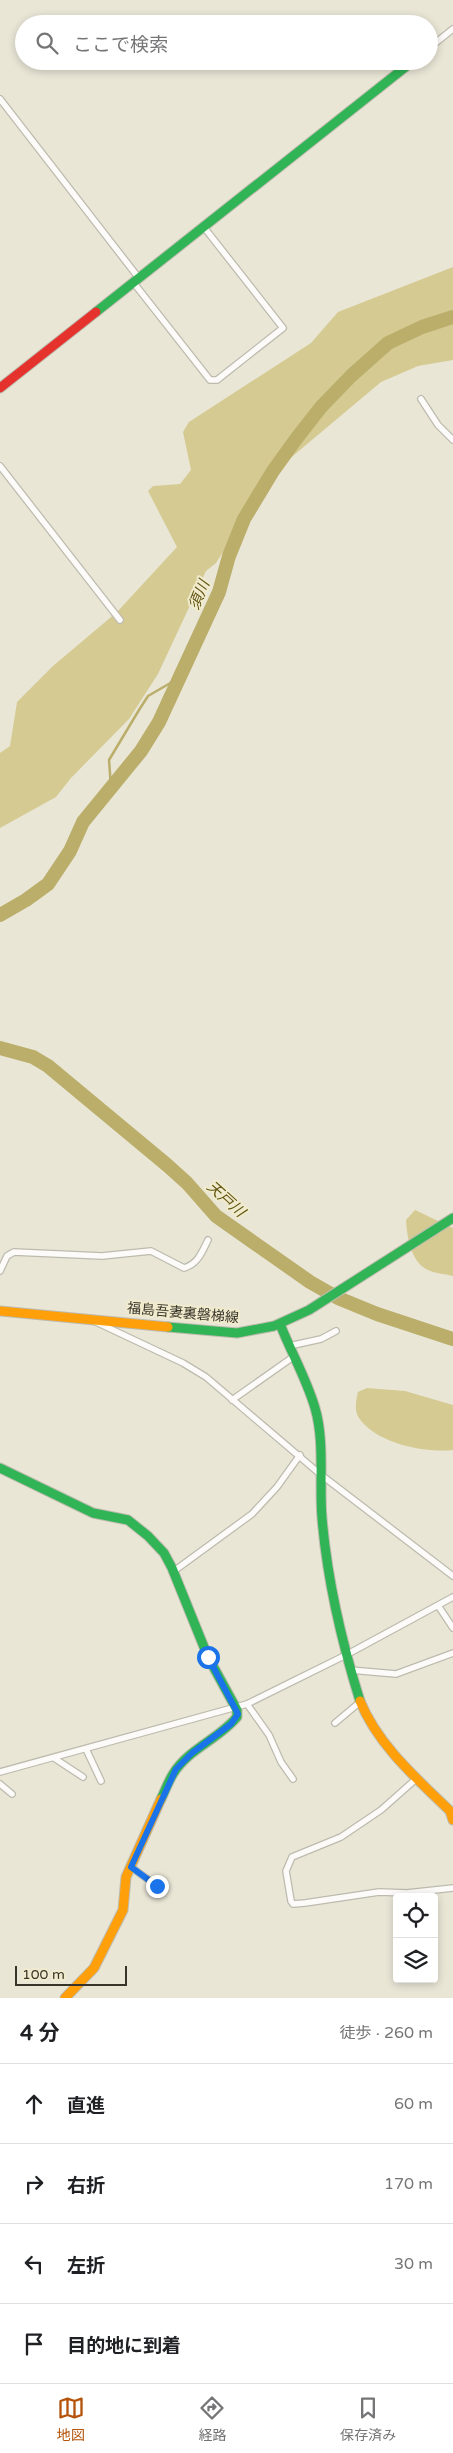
<!DOCTYPE html>
<html lang="ja">
<head>
<meta charset="utf-8">
<style>
  :root { --surface:#fff; --page:#f2f2f2; --text:#202124; --muted:#757577; --line:#e0e0e0; --accent:#b45309 }
  body { margin:0; font-family:"Varela Round","Noto Sans JP",sans-serif; background:var(--page); color:var(--text) }
  .controls { position:absolute; right:15px; bottom:15px; display:grid; overflow:hidden; border-radius:5px; box-shadow:0 2px 8px #0003 }
  .controls button { width:45px; height:45px; display:grid; place-items:center; padding:0; border:0; border-bottom:1px solid var(--line); background:var(--surface); color:var(--text); font:25px sans-serif }
  .scale { position:absolute; left:15px; bottom:12px; width:112px; box-sizing:border-box; padding-left:5px; border:2px solid #373529; border-top:0; font-size:14px; line-height:18px; white-space:nowrap; color:#373529; -webkit-text-stroke:4px #f1ebce; paint-order:stroke }
  .stop { position:absolute; width:15px; height:15px; margin:-11px; border:4px solid #1a73e8; border-radius:50%; background:#fff }
  .stop.end { background:#1a73e8; border-color:#fff; box-shadow:0 1px 5px #0008 }
  .list { margin:0; padding:0; list-style:none }
  h2 { display:flex; justify-content:space-between; align-items:center; height:65px; margin:0; padding:0 20px; font-size:21px }
  h2 small { font-size:16px; font-weight:400; color:var(--muted) }
  .list li { display:grid; grid-template-columns:32px 1fr auto; gap:15px; align-items:center; box-sizing:border-box; height:80px; padding:0 20px; border-top:1px solid var(--line) }
  .list b { display:block; font-size:19px; white-space:nowrap }
  .list em { font-size:16px; font-style:normal; color:var(--muted) }
  .icon { flex:none; width:28px; height:28px; fill:none; stroke:currentColor; stroke-width:2; stroke-linecap:round; stroke-linejoin:round }
  .map { position:relative; flex:none; width:453px; height:1998px; overflow:hidden }
  .search { position:absolute; background:var(--surface); box-shadow:0 2px 8px #0003; left:15px; right:15px; top:15px; height:55px; display:flex; align-items:center; gap:12px; box-sizing:border-box; padding:0 18px; border-radius:28px; color:var(--muted); font-size:19px }
  .sheet { height:385px; background:var(--surface) }
  nav { display:flex; justify-content:space-around; align-items:center; box-sizing:border-box; height:70px; border-top:1px solid var(--line); background:var(--surface); font-size:14px; color:var(--muted) }
  nav a { display:grid; justify-items:center; gap:2px }
  nav .on { color:var(--accent) }
  .map>svg:first-child { display:block }
  .forest { fill:#d5ca92 }
  .lines { fill:none; stroke-linecap:round; stroke-linejoin:round }
  .stream { stroke:#bbae6a; stroke-width:2.5 }
  .river { stroke:#bbae6a; stroke-width:14 }
  .street-casing { stroke:#bdbbae; stroke-width:8 }
  .fast-casing { stroke:#bdbbae; stroke-width:11 }
  .slow-casing { stroke:#bdbbae; stroke-width:11 }
  .jam-casing { stroke:#bdbbae; stroke-width:11 }
  .street { stroke:#fcfbf9; stroke-width:5.5 }
  .fast { stroke:#30b455; stroke-width:9 }
  .slow { stroke:#ff9f0a; stroke-width:9 }
  .jam { stroke:#e5322d; stroke-width:9 }
  .route { stroke:#1a73e8; stroke-width:6 }
  .labels { text-anchor:middle; dominant-baseline:central; stroke-width:4; stroke-linejoin:round; paint-order:stroke }
  .street-label { font-size:14px; fill:#373529; stroke:#f1ebce }
  .water-label { font-size:15px; font-style:italic; fill:#625511; stroke:#f1ebce }
</style>
</head>
<body>
<div class="map">
<svg width="453" height="1998" viewBox="0 0 453 1998">
  <rect width="100%" height="100%" fill="#e9e6d6"/>
  <g class="forest">
    <polygon points="453,267 453,360 418,366 381,382 275,471 216,563 206,571 158,674 129,719 71,778 56,797 0,828 0,753 10,746 17,702 53,666 117,612 177,547 148,491 153,486 180,484 191,470 183,432 189,422 311,343 338,312"/>
    <path d="M415,1210l38,18v48c-8,-2 -23,-3 -30,-9 -13,-10 -16,-32 -17,-47z"/>
    <path d="M367,1388l38,3 48,14v45c-28,3 -76,-6 -94,-32 -5,-7 -3,-18 -1,-26z"/>
  </g>
  <g class="lines">
    <polyline class="stream" points="111,787 109,760 139,710 148,696 179,678"/>
    <g class="river">
      <polyline points="0,915 26,900 48,884 70,851 83,822 141,751 159,722 219,592 229,556 244,519 273,471 296,439 321,407 351,376 388,343 422,327 453,317"/>
      <polyline points="0,1048 33,1057 48,1066 167,1165 187,1183 216,1216 310,1282 338,1298 377,1314 453,1339"/>
    </g>
    <g class="street-casing">
      <g id="street">
        <polyline points="429,48 453,29"/>
        <polyline points="0,99 138,277"/>
        <polyline points="133,282 210,380 217,380 283,328 203,226"/>
        <polyline points="421,399 438,425 453,440"/>
        <polyline points="0,466 120,620"/>
        <path d="M0,1271l7,-15 7,-4 88,4 49,-5 33,17c14,-4 18,-16 24,-28"/>
        <polyline points="96,1322 183,1363 206,1377 320,1474 453,1576"/>
        <polyline points="289,1346 321,1339 336,1331"/>
        <polyline points="232,1400 293,1357"/>
        <polyline points="174,1571 252,1514 277,1487 300,1455"/>
        <polyline points="439,1607 453,1628"/>
        <polyline points="350,1670 396,1674 453,1653"/>
        <polyline points="247,1704 269,1735 281,1762 293,1779"/>
        <polyline points="335,1723 360,1702"/>
        <polyline points="86,1749 101,1781"/>
        <polyline points="54,1758 83,1777"/>
        <polyline points="0,1772 247,1704 346,1655 453,1597"/>
        <polyline points="416,1779 381,1810 341,1837 292,1857 286,1871 291,1901 293,1904 305,1903 379,1892 407,1893 453,1888"/>
        <polyline points="0,1784 12,1794"/>
        <polyline points="131,1867 157,1886"/>
      </g>
    </g>
    <g class="fast-casing">
      <g id="fast">
        <polyline points="96,312 413,61"/>
        <path d="M280,1324c11,28 27,56 35,84 10,33 4,76 7,110 5,60 20,125 38,183"/>
        <polyline points="168,1327 237,1333 274,1326 309,1310 453,1218"/>
        <path d="M0,1468l93,45 35,7 20,16 16,17 8,15 36,89 29,53v7c-18,22 -49,32 -64,57 -5,8 -8,17 -12,25"/>
      </g>
    </g>
    <g class="slow-casing">
      <g id="slow">
        <polyline points="0,1311 168,1327"/>
        <path d="M360,1701c18,44 56,77 90,110l3,9"/>
        <polyline points="65,1998 94,1968 123,1910 126,1877 161,1799"/>
      </g>
    </g>
    <g class="jam-casing">
      <polyline id="jam" points="0,388 96,312"/>
    </g>
    <use href="#street" class="street"/>
    <use href="#fast" class="fast"/>
    <use href="#slow" class="slow"/>
    <use href="#jam" class="jam"/>
  </g>
  <g class="lines">
    <polyline class="route" points="157,1886 131,1867 176,1769 192,1753 231,1724 238,1714 208,1657"/>
  </g>
  <g class="labels">
    <g class="street-label">
      <text transform="translate(183 1313) rotate(5)">福島吾妻裏磐梯線</text>
    </g>
    <g class="water-label">
      <text transform="translate(199 595) rotate(-68)">須川</text>
      <text transform="translate(226 1199) rotate(42)">天戸川</text>
    </g>
  </g>
</svg>
<div class="controls">
<button><svg class="icon" aria-label="locate" viewBox="0 0 24 24"><circle cx="12" cy="12" r="6"/><path d="M12 2v4M12 18v4M2 12h4M18 12h4"/></svg></button>
<button><svg class="icon" aria-label="layers" viewBox="0 0 24 24"><path d="M12 4l9 5-9 5-9-5zM3 14l9 5 9-5"/></svg></button>
</div>
<div class="scale">100 m</div>
<div class="stop" style="left:208px;top:1657px"></div>
<div class="stop end" style="left:157px;top:1886px"></div>
<div class="search"><svg class="icon" aria-label="search" viewBox="0 0 24 24"><circle cx="10" cy="10" r="6"/><path d="M15 15l6 6"/></svg>ここで検索</div>
</div>
<section class="sheet">
<h2>4 分<small>徒歩 · 260 m</small></h2>
<ul class="list">
<li><svg class="icon" aria-label="ahead" viewBox="0 0 24 24"><path d="M12 20V5M6 11l6-6 6 6"/></svg><div><b>直進</b></div><em>60 m</em></li>
<li><svg class="icon" aria-label="right" viewBox="0 0 24 24"><path d="M7 20v-9h11M14 6l5 5-5 5"/></svg><div><b>右折</b></div><em>170 m</em></li>
<li><svg class="icon" aria-label="left" viewBox="0 0 24 24"><path d="M17 20v-9H6M10 6l-5 5 5 5"/></svg><div><b>左折</b></div><em>30 m</em></li>
<li><svg class="icon" aria-label="arrive" viewBox="0 0 24 24"><path d="M6 21V4h12l-3 4 3 4H6"/></svg><div><b>目的地に到着</b></div></li>
</ul>
</section>
<nav>
<a class="on"><svg class="icon" aria-label="map" viewBox="0 0 24 24"><path d="M3 6l6-2 6 2 6-2v14l-6 2-6-2-6 2zM9 4v14M15 6v14"/></svg>地図</a>
<a><svg class="icon" aria-label="directions" viewBox="0 0 24 24"><path d="M12 3l9 9-9 9-9-9zM9 14v-3h6M13 9l2 2-2 2"/></svg>経路</a>
<a><svg class="icon" aria-label="saved" viewBox="0 0 24 24"><path d="M7 4h10v16l-5-4-5 4z"/></svg>保存済み</a>
</nav>
</body>
</html>
